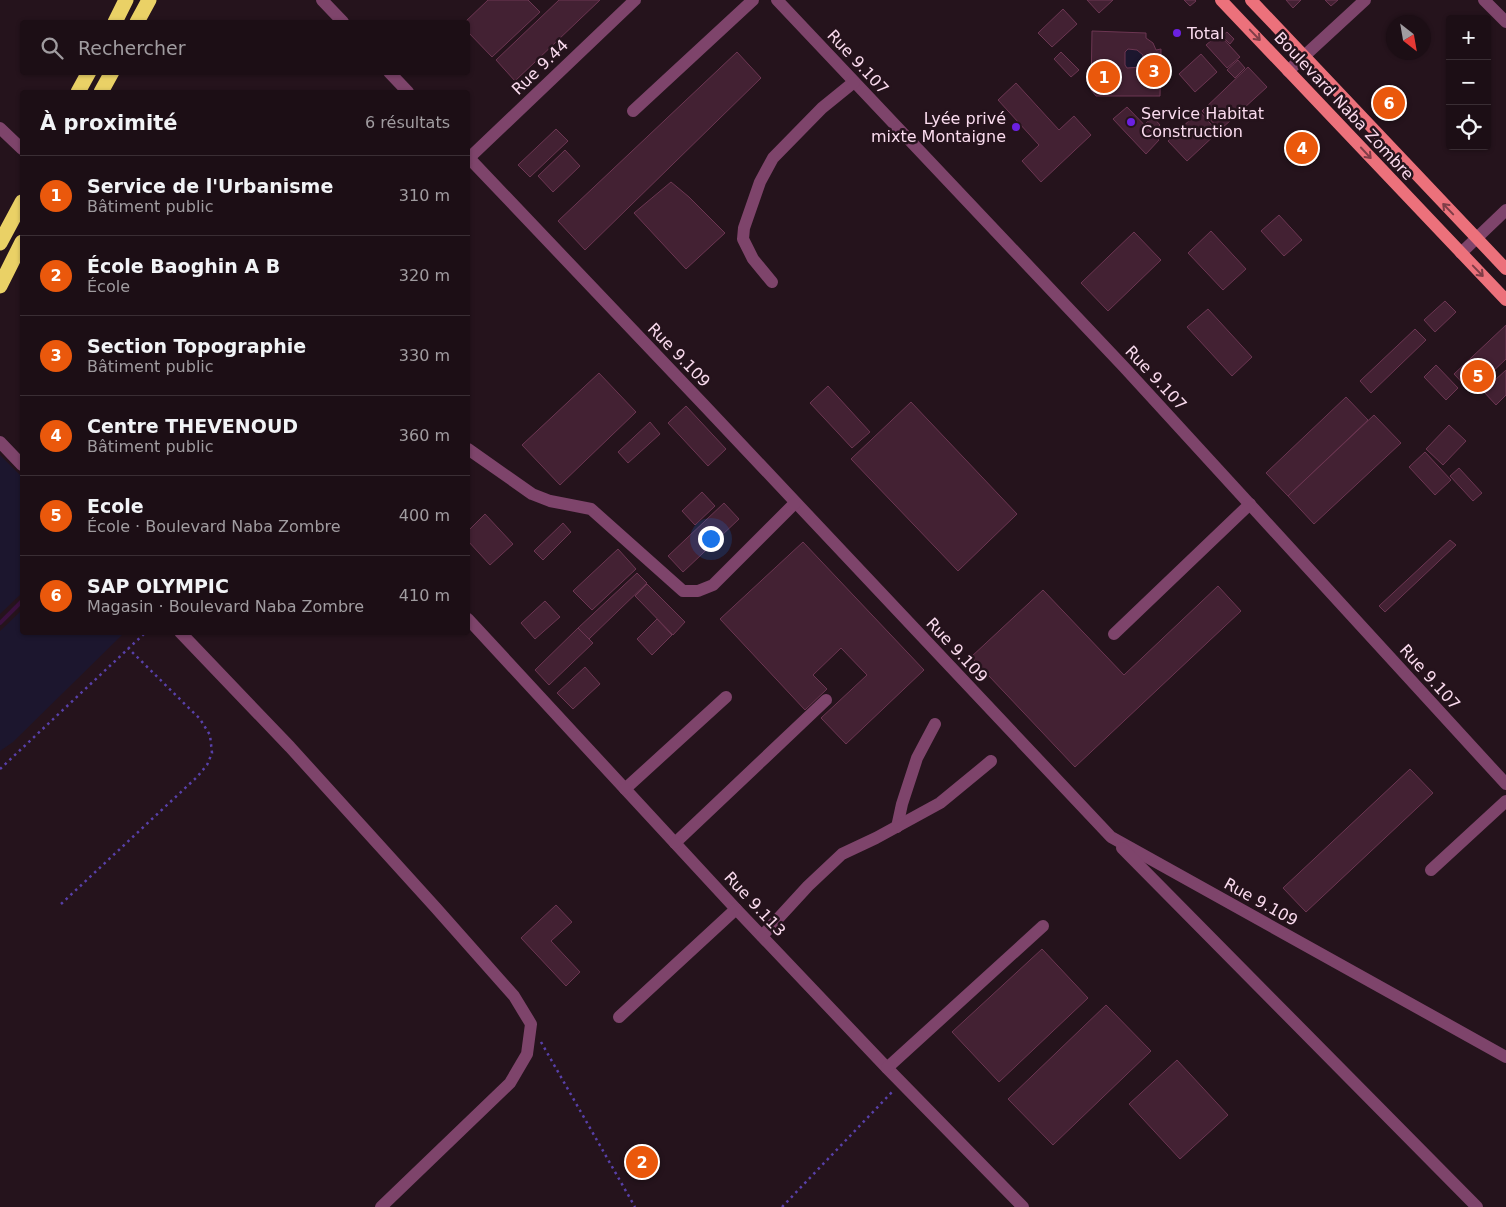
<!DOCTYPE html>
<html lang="fr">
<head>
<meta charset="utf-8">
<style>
  :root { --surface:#1c0e15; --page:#291c22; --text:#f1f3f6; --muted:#a09ca0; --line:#3a2e34; --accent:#ea580c }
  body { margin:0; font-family:"DejaVu Sans",sans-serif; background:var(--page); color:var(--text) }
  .controls { position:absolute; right:15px; top:15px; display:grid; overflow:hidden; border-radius:5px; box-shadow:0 1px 4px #0004 }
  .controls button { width:45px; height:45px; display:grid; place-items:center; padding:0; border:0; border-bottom:1px solid var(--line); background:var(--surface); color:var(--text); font:25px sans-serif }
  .compass { position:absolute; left:1386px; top:15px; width:45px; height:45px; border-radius:50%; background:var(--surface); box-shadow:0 1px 4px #0004; rotate:149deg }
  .you { position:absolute; left:710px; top:538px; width:18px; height:18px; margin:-12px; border:4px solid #fff; border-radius:50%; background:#1a73e8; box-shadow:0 0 0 8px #1a73e833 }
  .badge { display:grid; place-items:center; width:32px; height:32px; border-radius:50%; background:var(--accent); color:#fff; font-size:16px; font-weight:700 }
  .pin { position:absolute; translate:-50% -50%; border:2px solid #fff; box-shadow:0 1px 5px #0006 }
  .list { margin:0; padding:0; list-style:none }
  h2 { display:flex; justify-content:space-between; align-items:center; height:65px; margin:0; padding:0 20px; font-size:21px }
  h2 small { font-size:16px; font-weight:400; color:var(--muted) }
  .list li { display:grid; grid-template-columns:32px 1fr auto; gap:15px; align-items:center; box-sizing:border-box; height:80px; padding:0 20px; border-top:1px solid var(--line) }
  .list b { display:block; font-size:19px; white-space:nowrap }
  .list p { margin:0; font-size:16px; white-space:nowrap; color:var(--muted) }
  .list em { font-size:16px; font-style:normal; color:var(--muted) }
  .icon { flex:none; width:28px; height:28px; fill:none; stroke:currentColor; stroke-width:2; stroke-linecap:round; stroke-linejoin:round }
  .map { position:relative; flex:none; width:1506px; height:1207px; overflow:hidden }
  .search { position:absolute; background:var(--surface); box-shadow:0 1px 4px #0004; left:20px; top:20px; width:450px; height:55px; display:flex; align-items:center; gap:12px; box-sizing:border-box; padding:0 18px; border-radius:5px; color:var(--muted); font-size:19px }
  .panel { position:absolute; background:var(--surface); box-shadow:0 1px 4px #0004; left:20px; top:90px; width:450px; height:545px; border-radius:5px }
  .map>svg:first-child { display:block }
  .green { fill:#1c162e }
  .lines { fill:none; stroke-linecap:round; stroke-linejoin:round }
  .stream { stroke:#3b113f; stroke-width:4 }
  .building { fill:#432133; stroke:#6c3652; fill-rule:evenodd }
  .path { stroke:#5840a9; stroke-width:2.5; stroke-dasharray:2.5 4; stroke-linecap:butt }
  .minor { stroke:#7e446b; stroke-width:12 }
  .major { stroke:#ec717b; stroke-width:12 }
  .highway { stroke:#ead166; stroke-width:15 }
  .oneway { stroke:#7f3d47 }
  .poi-dot { fill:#6b20e1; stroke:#25131c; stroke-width:2 }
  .labels { text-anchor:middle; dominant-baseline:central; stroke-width:5; stroke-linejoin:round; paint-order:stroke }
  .poi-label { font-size:16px; fill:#fadbee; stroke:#25131c; text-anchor:start }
  .street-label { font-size:16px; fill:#fadbee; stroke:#25131c }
</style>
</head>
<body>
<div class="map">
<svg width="1506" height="1207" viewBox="0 0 1506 1207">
  <rect width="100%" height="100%" fill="#25131c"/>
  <g class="green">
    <polygon points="1128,49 1137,50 1143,55 1142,67 1127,68 1125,65 1125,52"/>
    <polygon points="0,455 22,477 22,593 0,614"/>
    <polygon points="22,610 22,632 124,633 13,742 0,751 0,631"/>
  </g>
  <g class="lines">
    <polyline class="stream" points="0,623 22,601"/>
  </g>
  <g class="building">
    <polygon points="488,0 528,0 540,12 492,57 468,32 468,22 465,22"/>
    <polygon points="559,0 600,0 515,81 496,60"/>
    <polygon points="1087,0 1113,0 1099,13"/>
    <polygon points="1184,0 1195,0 1196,1 1190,6"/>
    <polygon points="1286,0 1301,0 1293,8"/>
    <polygon points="1325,0 1338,0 1331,6"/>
    <polygon points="1063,9 1077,24 1052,47 1038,33"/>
    <path d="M1092,31l54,2v5l7,5 3,7 5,-1 -1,47h-64l-5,-6zM1128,49l9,1 6,5 -1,12 -15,1 -2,-3v-13z"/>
    <polygon points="1227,32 1234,39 1230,44 1222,36"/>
    <polygon points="1219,34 1240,57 1227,68 1206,45"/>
    <polygon points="737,52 761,78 585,250 558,221"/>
    <polygon points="1061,52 1079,70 1071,77 1054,59"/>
    <polygon points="1201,54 1217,72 1195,92 1179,74"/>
    <polygon points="1238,60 1245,68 1235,78 1227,70"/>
    <polygon points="1248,67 1267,87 1220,130 1202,111"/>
    <polygon points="1016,83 1059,130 1074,116 1091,135 1041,182 1022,161 1039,145 998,100"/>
    <polygon points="1127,107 1159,140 1146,154 1113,119"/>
    <polygon points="1199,111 1218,132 1187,161 1168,141"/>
    <polygon points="1153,117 1160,125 1153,131 1146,123"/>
    <polygon points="556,129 568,141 530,177 518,165"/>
    <polygon points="565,150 580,166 553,192 538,176"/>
    <polygon points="671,182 689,197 725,233 686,269 634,213"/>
    <polygon points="1279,215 1302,240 1284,256 1261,231"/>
    <polygon points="1211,231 1246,269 1223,290 1188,253"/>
    <polygon points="1134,232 1161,260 1108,311 1081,283"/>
    <polygon points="1445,301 1456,312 1435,332 1424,320"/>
    <polygon points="1208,309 1252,357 1232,376 1187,327"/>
    <polygon points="1506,325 1506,359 1471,392 1454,374"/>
    <polygon points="1415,329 1426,340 1371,393 1360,381"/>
    <polygon points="1436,365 1458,388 1446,400 1424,377"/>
    <polygon points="1506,370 1506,395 1496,405 1483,391"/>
    <polygon points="599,373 636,412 560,485 522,445"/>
    <polygon points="828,386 870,432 852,448 810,403"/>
    <polygon points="1346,397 1368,420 1288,496 1266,473"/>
    <polygon points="911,402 1017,514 958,571 851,459"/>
    <polygon points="686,406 726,449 708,466 668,423"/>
    <polygon points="1374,415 1401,443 1314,524 1288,496"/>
    <polygon points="650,422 660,434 628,463 618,452"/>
    <polygon points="1449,425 1466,441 1443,465 1426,449"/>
    <polygon points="1425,452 1451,480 1435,495 1409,467"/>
    <polygon points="1459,468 1482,493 1473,501 1450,476"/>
    <polygon points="702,492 715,506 695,525 682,511"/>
    <polygon points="724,503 739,519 683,572 668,556"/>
    <polygon points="485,514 513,544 490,565 468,541 468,531"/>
    <polygon points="563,523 571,532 543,560 534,551"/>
    <polygon points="1450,540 1456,545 1385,612 1379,606"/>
    <polygon points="803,542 924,670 846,744 821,718 867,675 841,648 813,675 827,689 805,710 720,619"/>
    <polygon points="618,549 636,569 592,610 573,591"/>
    <polygon points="637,573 647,583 589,639 578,628"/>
    <polygon points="647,584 685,622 673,635 635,596"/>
    <polygon points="1218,586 1241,611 1075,767 971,657 1043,590 1124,675"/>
    <polygon points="545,601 560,617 535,639 521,623"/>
    <polygon points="657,619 672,635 652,655 637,639"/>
    <polygon points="578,628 593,643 549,685 535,670"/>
    <polygon points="585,667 600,684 573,709 557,693"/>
    <polygon points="1410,769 1433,793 1306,912 1283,888"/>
    <polygon points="556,905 572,922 551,941 580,972 566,986 521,938"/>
    <polygon points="1042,949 1088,998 999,1082 952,1032"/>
    <polygon points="1106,1005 1151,1051 1053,1145 1008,1099"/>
    <polygon points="1177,1060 1228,1115 1180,1159 1129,1104"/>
  </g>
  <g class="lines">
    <g class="path">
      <polyline points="0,769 146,632"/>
      <polyline points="61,904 197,777 207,765 212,753 210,735 200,719 128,648"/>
      <polyline points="541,1042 635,1207"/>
      <polyline points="782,1207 893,1091"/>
    </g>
    <g class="minor">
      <polyline points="322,0 343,22"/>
      <polyline points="777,0 1124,367 1506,784"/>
      <polyline points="1484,0 1506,22"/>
      <polyline points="1288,71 1365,0"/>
      <polyline points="389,72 408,92"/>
      <polyline points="633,111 753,0"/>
      <polyline points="0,128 22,149"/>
      <polyline points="468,157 703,404 1111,837 1506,1057"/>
      <polyline points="468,159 635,0"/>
      <polyline points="1461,253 1506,210"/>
      <polyline points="772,282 753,259 743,239 744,228 760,182 773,158 822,108 854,82"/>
      <polyline points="0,442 22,465"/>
      <polyline points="468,449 532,494 550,501 591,509 683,591 698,591 713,585 795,503"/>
      <polyline points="468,619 736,909 887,1068 1023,1207"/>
      <polyline points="180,632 290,747 436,908 514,996 531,1024 527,1054 510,1083 381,1207"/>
      <polyline points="1114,634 1250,504"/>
      <polyline points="625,789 726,697"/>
      <polyline points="897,827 902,804 917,758 935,724"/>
      <polyline points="675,843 826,700"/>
      <polyline points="1122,848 1477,1207"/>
      <polyline points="1431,870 1506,801"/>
      <polyline points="762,936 808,886 842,854 876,838 940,803 991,761"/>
      <polyline points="619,1017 736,909"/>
      <polyline points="887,1068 1043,926"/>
    </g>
    <g class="major">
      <polyline points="1221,0 1506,300"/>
      <polyline points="1251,0 1506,269"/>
    </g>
    <g class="highway">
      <polyline points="115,22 126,0"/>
      <polyline points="137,22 149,0"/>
      <polyline points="78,92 89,72"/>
      <polyline points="101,92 112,72"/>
      <polyline points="0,243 22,202"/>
      <polyline points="0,286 22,242"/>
    </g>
  </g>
  <defs><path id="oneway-shaft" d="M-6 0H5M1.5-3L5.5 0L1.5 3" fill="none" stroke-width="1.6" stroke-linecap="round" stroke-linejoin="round" transform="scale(1.25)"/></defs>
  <g class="oneway">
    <use href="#oneway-shaft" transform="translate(1255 35) rotate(46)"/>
    <use href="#oneway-shaft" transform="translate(1366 153) rotate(47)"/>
    <use href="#oneway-shaft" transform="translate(1448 209) rotate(-134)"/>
    <use href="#oneway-shaft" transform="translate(1478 271) rotate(46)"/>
  </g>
  <g class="poi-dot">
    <circle cx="1177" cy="33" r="5"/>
    <circle cx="1131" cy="122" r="5"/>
    <circle cx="1016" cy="127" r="5"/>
  </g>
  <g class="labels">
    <g class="poi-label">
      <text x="1187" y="33">Total</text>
      <text x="1141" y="113">Service Habitat<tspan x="1141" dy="18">Construction</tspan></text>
      <text x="1006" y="118" text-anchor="end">Lyée privé<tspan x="1006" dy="18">mixte Montaigne</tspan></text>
    </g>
    <g class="street-label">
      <text transform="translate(858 62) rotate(47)">Rue 9.107</text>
      <text transform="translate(540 67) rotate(-44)">Rue 9.44</text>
      <text transform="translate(1344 106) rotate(47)">Boulevard Naba Zombre</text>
      <text transform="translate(679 355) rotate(46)">Rue 9.109</text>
      <text transform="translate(1156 378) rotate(47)">Rue 9.107</text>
      <text transform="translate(957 650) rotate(47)">Rue 9.109</text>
      <text transform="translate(1430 677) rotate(48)">Rue 9.107</text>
      <text transform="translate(1261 902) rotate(29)">Rue 9.109</text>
      <text transform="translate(755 904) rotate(47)">Rue 9.113</text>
    </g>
  </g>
</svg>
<div class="controls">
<button>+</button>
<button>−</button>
<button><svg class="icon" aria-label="locate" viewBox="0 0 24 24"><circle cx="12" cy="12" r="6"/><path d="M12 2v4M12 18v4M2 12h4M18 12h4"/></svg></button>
</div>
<svg class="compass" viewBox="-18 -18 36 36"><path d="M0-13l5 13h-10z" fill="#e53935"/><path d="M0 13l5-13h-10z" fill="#a09ca0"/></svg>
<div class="you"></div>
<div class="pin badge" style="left:1104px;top:77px">1</div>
<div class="pin badge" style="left:642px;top:1162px">2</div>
<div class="pin badge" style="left:1154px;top:71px">3</div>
<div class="pin badge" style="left:1302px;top:148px">4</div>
<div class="pin badge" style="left:1478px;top:376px">5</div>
<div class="pin badge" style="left:1389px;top:103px">6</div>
<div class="search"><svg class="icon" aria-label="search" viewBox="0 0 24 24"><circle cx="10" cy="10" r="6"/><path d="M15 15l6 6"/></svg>Rechercher</div>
<section class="panel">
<h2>À proximité<small>6 résultats</small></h2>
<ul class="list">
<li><span class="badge">1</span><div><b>Service de l'Urbanisme</b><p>Bâtiment public</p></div><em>310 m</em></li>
<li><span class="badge">2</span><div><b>École Baoghin A B</b><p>École</p></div><em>320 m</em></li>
<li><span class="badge">3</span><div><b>Section Topographie</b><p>Bâtiment public</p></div><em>330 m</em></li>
<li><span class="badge">4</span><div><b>Centre THEVENOUD</b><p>Bâtiment public</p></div><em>360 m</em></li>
<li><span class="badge">5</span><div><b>Ecole</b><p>École · Boulevard Naba Zombre</p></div><em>400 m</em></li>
<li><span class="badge">6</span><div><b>SAP OLYMPIC</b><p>Magasin · Boulevard Naba Zombre</p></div><em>410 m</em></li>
</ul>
</section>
</div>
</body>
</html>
